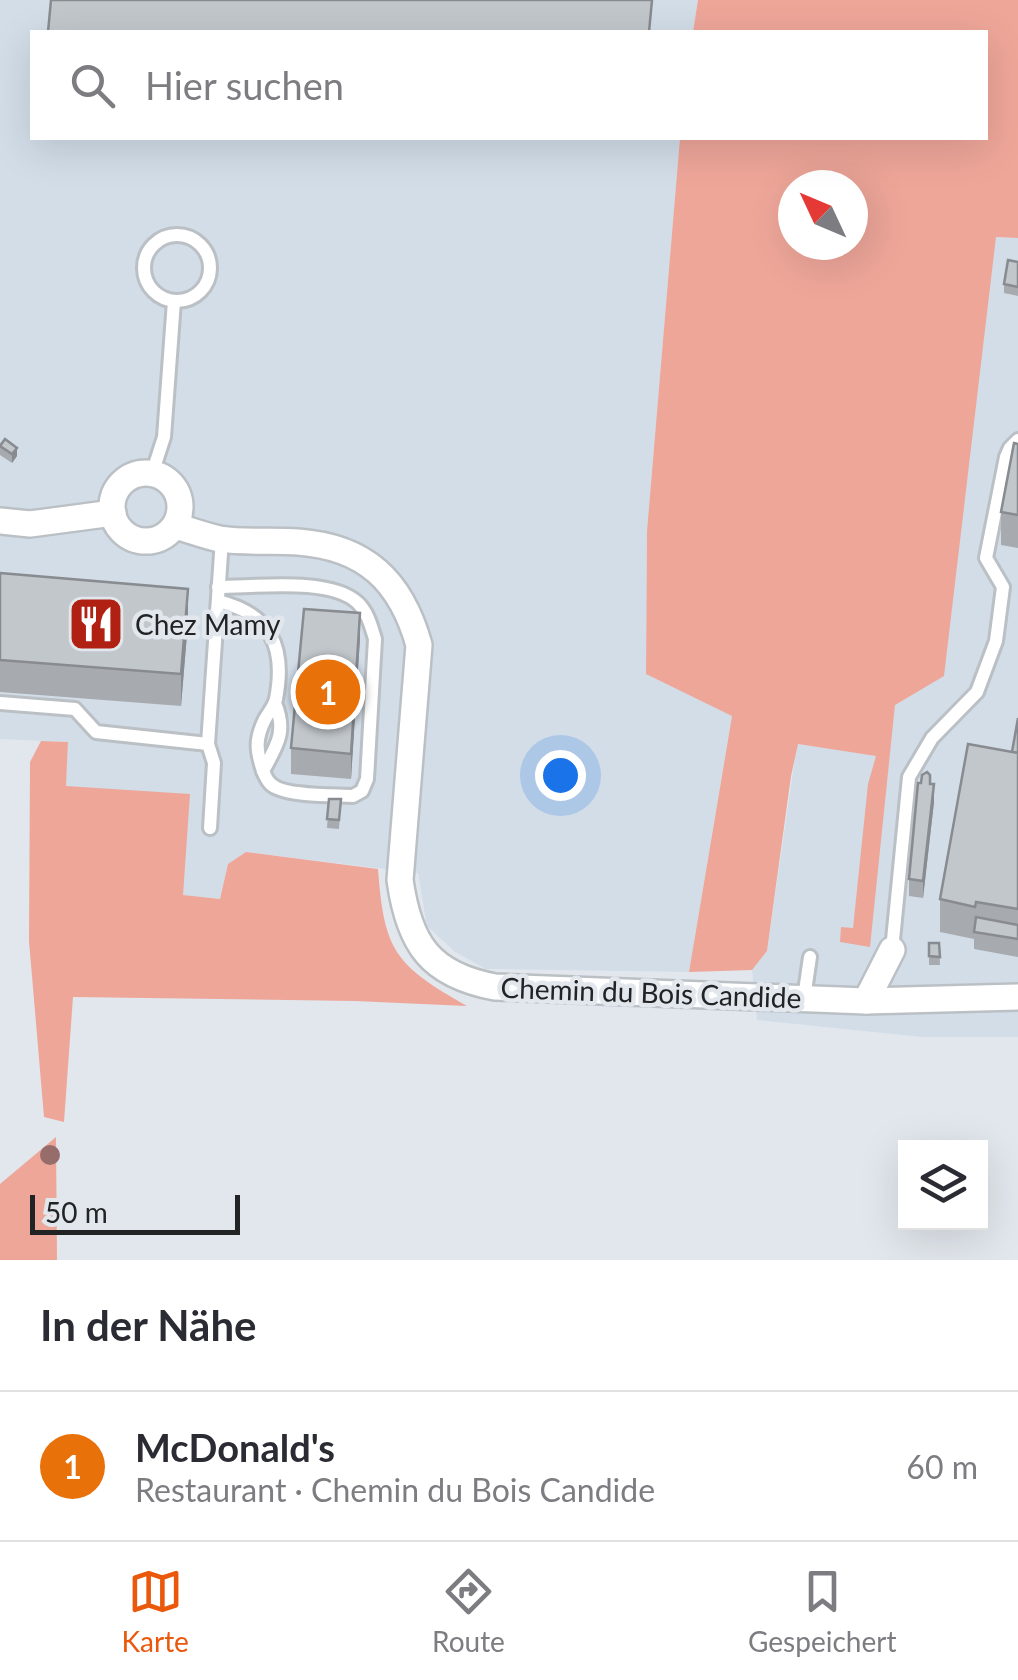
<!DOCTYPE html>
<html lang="de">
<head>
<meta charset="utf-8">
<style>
  :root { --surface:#fff; --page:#f7f7f7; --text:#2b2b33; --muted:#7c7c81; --line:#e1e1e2; --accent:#ea580c }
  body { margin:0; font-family:Lato,sans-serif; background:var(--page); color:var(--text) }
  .controls { position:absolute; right:30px; bottom:30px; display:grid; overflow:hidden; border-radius:0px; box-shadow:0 10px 40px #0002 }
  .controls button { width:90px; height:90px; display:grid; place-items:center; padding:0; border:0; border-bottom:2px solid var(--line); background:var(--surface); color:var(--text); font:50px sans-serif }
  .compass { position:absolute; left:778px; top:170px; width:90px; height:90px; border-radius:50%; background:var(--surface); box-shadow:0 10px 40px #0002; rotate:314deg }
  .scale { position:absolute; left:30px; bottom:25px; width:210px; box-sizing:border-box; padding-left:10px; border:5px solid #212325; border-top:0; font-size:28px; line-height:35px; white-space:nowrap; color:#212325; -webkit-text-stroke:8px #e2e7ed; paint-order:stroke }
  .you { position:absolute; left:560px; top:775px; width:35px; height:35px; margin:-25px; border:8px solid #fff; border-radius:50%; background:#1a73e8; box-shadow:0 0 0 15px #1a73e833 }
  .badge { display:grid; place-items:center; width:65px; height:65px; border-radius:50%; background:var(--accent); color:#fff; font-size:32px; font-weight:700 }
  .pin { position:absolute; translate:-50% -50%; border:5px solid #fff; box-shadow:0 2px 10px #0006 }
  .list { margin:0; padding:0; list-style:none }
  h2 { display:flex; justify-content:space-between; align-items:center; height:130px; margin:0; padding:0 40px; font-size:42px }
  h2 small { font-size:32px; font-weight:400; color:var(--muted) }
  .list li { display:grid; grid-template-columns:65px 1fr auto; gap:30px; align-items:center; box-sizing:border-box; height:150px; padding:0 40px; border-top:2px solid var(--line) }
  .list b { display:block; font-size:38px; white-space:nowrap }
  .list p { margin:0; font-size:32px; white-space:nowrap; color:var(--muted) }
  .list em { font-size:32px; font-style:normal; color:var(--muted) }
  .icon { flex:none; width:55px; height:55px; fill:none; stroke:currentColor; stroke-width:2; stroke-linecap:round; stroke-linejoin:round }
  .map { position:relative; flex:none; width:1018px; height:1260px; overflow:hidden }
  .search { position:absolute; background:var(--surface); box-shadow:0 10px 40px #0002; left:30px; right:30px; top:30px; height:110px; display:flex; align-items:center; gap:25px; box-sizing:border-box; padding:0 35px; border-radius:0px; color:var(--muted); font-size:38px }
  .sheet { height:280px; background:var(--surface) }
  nav { display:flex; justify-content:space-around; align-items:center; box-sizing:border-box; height:140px; border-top:2px solid var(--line); background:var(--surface); font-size:28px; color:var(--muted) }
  nav a { display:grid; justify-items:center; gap:5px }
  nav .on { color:var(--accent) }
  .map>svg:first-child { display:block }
  .built { fill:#d2dde8 }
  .green { fill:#eea699; fill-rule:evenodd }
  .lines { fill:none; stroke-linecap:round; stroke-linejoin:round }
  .service-casing { stroke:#bbc0c5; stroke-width:18 }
  .minor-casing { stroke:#bbc0c5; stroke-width:30 }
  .service { stroke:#fff; stroke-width:12 }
  .minor { stroke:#fff; stroke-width:25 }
  .tree { fill:#976d6c }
  .wall { fill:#a7abaf }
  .shaded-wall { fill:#888b8f }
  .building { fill:#c2c7cc; stroke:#888b8f; stroke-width:2.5 }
  .labels { text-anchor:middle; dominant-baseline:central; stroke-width:9; stroke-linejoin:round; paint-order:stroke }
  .poi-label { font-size:28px; fill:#212325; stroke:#e2e7ed; text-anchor:start }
  .street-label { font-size:28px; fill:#212325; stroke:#e2e7ed }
</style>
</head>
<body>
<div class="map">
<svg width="1018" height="1260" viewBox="0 0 1018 1260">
  <rect width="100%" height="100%" fill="#e2e7ed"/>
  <g class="built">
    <polygon points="0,0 698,0 693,32 32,32 32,138 680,138 647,531 646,674 732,715 689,972 486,969 455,952 427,926 418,873 246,852 228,864 220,899 182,895 66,786 68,742 0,739"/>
    <polygon points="996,237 1018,238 1018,1037 922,1037 757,1020 752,970 767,951 797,744 889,757 895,704"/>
  </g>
  <g class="green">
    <path d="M698,0h320v238l-22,-1 -52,439 -49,29 -25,242 -30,-5 1,-15 12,1 15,-144 8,-28 -78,-12 -7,32 -24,175 -15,19 -63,2 43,-256 -86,-42 1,-143 33,-393h306v-106h-293zM793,185h60v60h-60z"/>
    <path d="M41,741l27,1 -2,44 124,8 -7,101 37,4 8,-35 18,-12 132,17c6,82 17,96 89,137l-112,-5 -282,-4 -9,125 -20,-5 -15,-176 1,-179z"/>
    <polygon points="56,1137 57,1260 0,1260 0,1184"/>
  </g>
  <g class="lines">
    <g class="service-casing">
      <g id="service">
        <circle cx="177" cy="268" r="33"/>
        <polyline points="152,474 164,437 174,301"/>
        <path d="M218,601c53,13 68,46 58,98 -2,8 -7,13 -11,20 -10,20 -9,31 -2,52 3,7 6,14 14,17 16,8 57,7 76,8l9,-5 5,-12 8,-140c-4,-13 -7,-26 -17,-36 -27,-26 -102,-16 -140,-16"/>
        <polyline points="0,703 75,709 96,732 208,744 222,539"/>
        <polyline points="208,744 214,763 210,828"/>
        <path d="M263,771c14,-26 24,-39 12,-68"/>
        <polyline points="892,950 909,777 932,738 977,692 996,641 1003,587 986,558 1006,457 1010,448 1018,440"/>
        <polyline points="804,998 810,957"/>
      </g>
    </g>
    <g class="minor-casing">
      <g id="minor">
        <circle cx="146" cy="507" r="34"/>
        <polyline points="0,521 30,524 113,513"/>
        <path d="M175,526c15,4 30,10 45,13 25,4 53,1 78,3 68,5 103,39 121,103l-19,235c9,64 30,95 95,107l371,14 152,-4"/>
        <polyline points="866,1001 892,950"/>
      </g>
    </g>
    <use href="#service" class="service"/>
    <use href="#minor" class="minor"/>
  </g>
  <circle class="tree" cx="50" cy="1155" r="10"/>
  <g class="wall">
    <polygon points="1018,262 1018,296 1004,293 1004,284"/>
    <polygon points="1018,444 1018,548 1001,545 1001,512"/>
    <polygon points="0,446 17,456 12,463 0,455"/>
    <polygon points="0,573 188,622 181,706 0,692"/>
    <polygon points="360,638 351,779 291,774 291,748"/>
    <polygon points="1018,718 1018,957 974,949 974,939 940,932 940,899 1012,752"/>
    <polygon points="930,784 934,802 923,898 909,896 909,879"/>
    <polygon points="329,799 341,799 339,829 327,828"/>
    <polygon points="929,943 939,943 940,965 929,965"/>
  </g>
  <g class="shaded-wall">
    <polygon points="17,448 17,456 12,463 12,454"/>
    <polygon points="188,589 188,622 181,706 181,674"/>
    <polygon points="360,613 360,638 351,779 351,754"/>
    <polygon points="934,784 934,802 923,898 923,881"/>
  </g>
  <g class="building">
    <polygon points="51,0 652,0 649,32 48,32"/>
    <polygon points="1008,260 1018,262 1018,287 1004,284"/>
    <polygon points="5,439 17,448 12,454 0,446"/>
    <polygon points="1014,443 1018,444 1018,515 1001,512"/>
    <polygon points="0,573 188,589 181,674 0,660"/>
    <polygon points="304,609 360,613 351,754 291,748"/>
    <polygon points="1018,718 1018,753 1012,752"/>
    <polygon points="968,744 1018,753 1018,909 976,902 975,907 940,899"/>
    <polygon points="927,772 930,775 930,784 934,784 923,881 909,879 918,783 921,783 922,775"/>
    <polygon points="329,799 341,799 339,820 327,819"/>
    <polygon points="976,917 1018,925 1018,939 974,932"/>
    <polygon points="929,943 939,943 940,957 929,956"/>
  </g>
  <defs>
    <g id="restaurant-square" transform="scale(2.875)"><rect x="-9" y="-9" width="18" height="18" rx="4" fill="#b02113" stroke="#e2e7ed"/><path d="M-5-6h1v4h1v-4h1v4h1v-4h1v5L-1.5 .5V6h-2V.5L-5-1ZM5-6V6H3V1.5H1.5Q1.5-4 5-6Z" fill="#fff"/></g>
  </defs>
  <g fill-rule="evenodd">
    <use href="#restaurant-square" x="96" y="624"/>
  </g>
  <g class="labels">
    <g class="poi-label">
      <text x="135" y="624">Chez Mamy</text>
    </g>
    <g class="street-label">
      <text transform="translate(651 992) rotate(2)">Chemin du Bois Candide</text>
    </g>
  </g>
</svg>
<div class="controls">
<button><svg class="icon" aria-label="layers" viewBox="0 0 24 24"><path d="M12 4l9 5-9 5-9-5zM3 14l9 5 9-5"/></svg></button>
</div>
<svg class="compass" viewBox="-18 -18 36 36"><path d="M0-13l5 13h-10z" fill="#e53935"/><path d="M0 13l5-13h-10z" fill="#7c7c81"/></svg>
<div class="scale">50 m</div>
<div class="you"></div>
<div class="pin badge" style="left:328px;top:692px;background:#e8710a">1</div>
<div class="search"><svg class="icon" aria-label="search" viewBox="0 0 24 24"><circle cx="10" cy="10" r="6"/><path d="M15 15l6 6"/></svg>Hier suchen</div>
</div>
<section class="sheet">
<h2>In der Nähe<small></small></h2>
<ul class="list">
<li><span class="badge" style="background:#e8710a">1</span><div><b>McDonald's</b><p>Restaurant · Chemin du Bois Candide</p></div><em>60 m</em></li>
</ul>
</section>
<nav>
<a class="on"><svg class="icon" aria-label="map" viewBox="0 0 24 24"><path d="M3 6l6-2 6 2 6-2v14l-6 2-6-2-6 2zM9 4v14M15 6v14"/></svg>Karte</a>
<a><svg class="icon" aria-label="directions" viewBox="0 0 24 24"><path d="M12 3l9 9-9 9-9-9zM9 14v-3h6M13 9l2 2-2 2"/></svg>Route</a>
<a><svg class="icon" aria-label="saved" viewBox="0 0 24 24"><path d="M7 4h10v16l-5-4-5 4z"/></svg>Gespeichert</a>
</nav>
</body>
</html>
